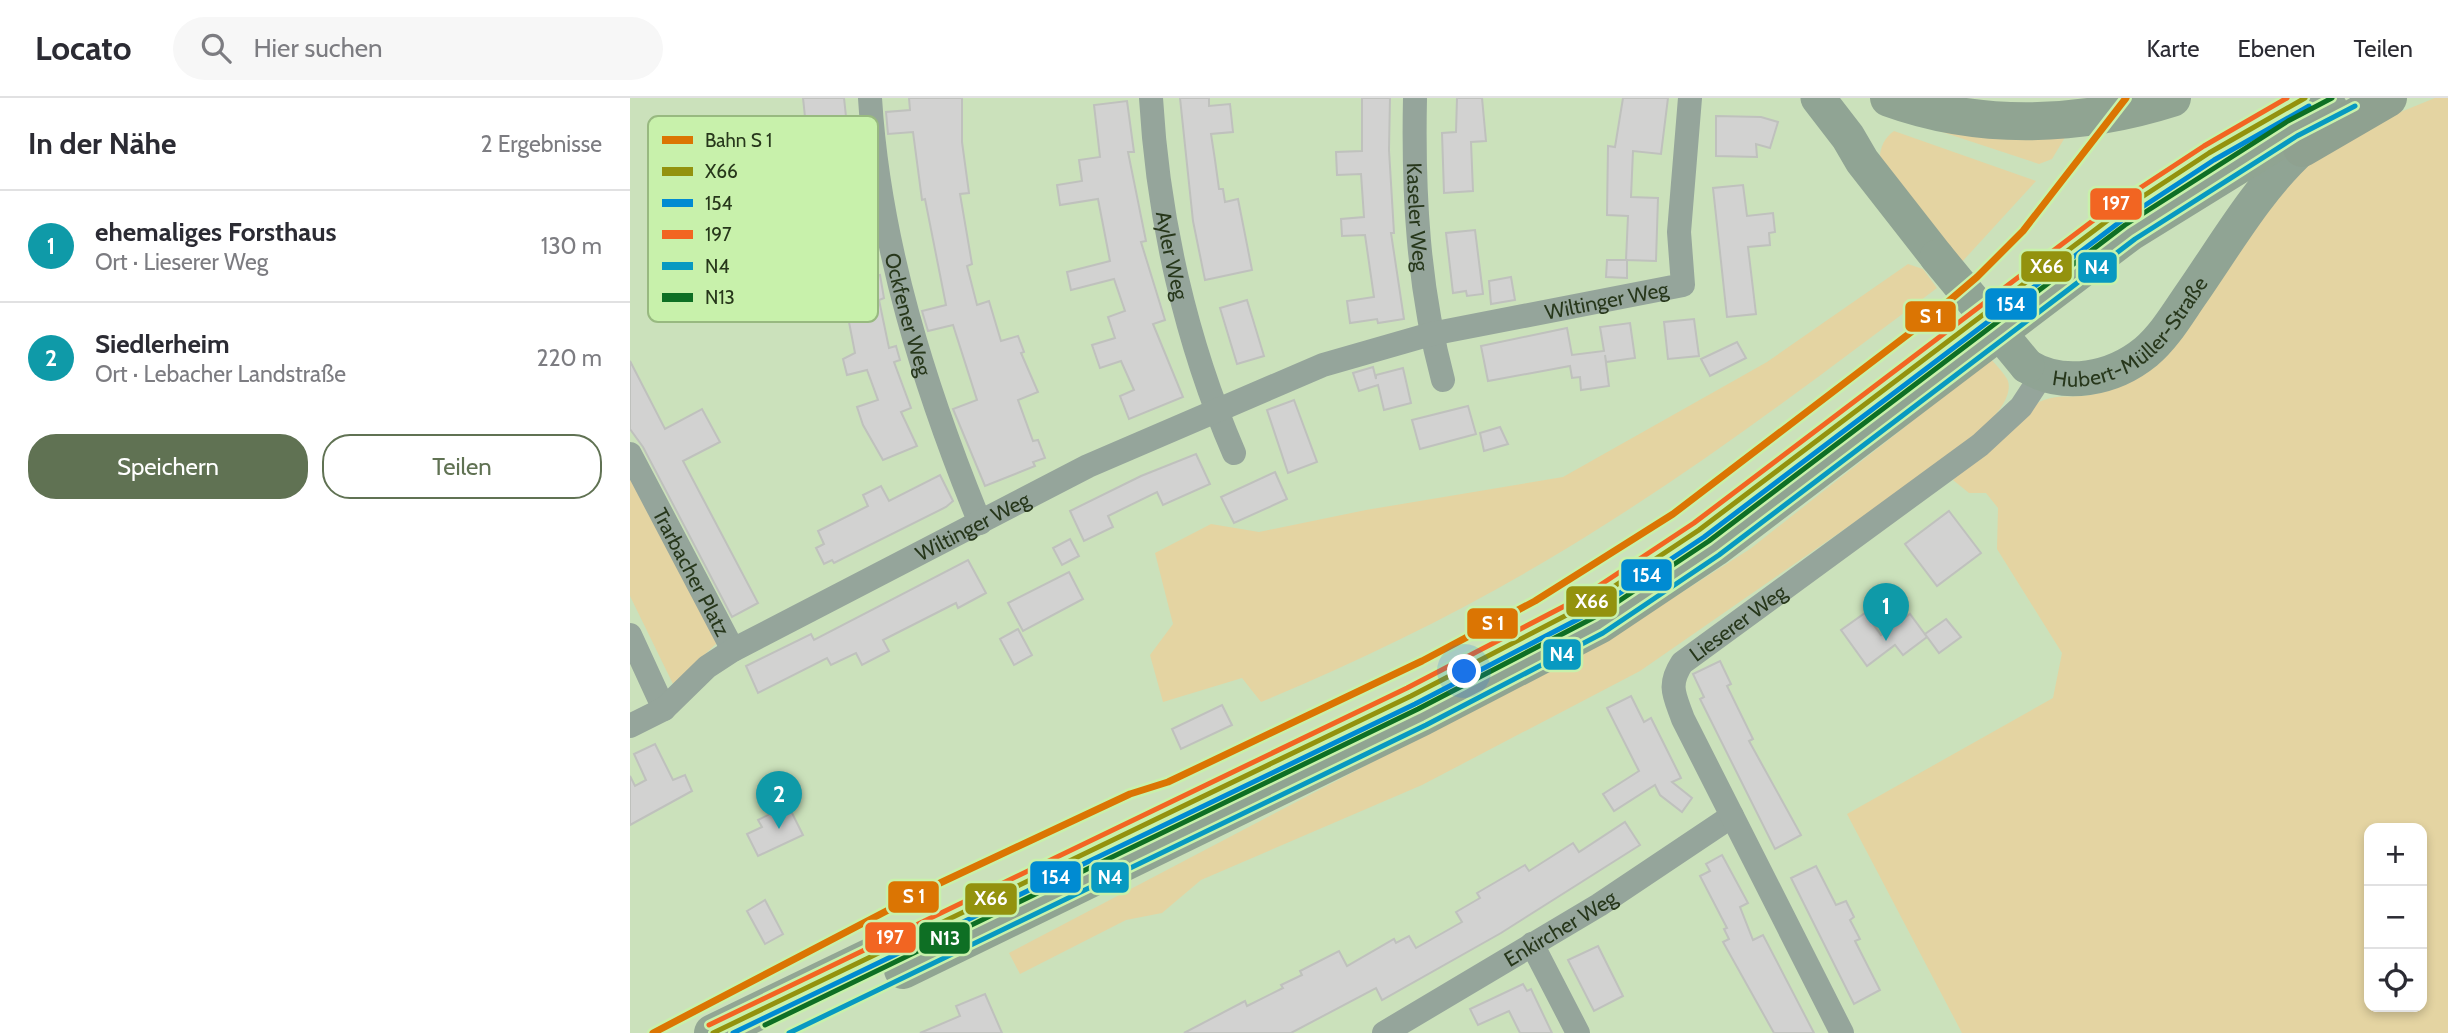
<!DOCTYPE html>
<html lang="de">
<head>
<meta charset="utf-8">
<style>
  :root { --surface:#fff; --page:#f7f7f7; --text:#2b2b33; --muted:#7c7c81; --line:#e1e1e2; --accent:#607253 }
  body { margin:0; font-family:Cabin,sans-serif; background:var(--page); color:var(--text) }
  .controls { position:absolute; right:21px; bottom:21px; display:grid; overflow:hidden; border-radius:14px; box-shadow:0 4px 10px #0003 }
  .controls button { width:63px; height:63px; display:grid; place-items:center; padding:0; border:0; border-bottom:2px solid var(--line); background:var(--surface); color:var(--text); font:35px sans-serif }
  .you { position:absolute; left:835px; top:574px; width:24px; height:24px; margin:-18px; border:5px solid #fff; border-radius:50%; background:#1a73e8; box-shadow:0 0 0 10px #1a73e833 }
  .badge { display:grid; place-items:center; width:46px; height:46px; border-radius:50%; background:var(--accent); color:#fff; font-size:23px; font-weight:700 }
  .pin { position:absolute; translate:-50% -58px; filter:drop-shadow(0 2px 4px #0008) }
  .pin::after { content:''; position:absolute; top:37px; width:24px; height:21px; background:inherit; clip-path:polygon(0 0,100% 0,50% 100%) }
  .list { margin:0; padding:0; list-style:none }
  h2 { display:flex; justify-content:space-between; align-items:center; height:91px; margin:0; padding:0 28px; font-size:30px }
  h2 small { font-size:23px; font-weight:400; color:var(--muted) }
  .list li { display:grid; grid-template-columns:46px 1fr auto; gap:21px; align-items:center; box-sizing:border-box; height:112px; padding:0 28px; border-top:2px solid var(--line) }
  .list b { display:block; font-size:26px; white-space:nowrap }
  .list p { margin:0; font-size:23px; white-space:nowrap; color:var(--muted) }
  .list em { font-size:23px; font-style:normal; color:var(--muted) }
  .actions { display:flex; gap:14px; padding:21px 28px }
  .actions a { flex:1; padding:16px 0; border:2px solid var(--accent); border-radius:28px; text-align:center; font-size:24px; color:var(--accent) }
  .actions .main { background:var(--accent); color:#fff }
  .icon { flex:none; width:38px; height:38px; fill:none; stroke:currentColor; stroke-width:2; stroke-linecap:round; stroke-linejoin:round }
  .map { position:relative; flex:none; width:1818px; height:935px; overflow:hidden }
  header { display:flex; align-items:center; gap:42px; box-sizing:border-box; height:98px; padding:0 35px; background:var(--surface); border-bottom:2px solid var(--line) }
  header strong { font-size:33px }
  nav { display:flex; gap:38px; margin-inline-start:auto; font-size:24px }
  .search { width:490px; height:63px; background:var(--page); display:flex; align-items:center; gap:18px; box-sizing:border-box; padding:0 24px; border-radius:38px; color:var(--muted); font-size:26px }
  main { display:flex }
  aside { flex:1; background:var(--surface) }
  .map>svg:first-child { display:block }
  .green { fill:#e4d4a2; fill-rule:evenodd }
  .building { fill:#d2d2d1; stroke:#bfc1bd; stroke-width:2 }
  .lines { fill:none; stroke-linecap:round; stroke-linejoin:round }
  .minor { stroke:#95a59b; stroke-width:24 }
  .secondary { stroke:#90a494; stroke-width:35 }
  .primary { stroke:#92a694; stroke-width:38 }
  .trunk { stroke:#90a492; stroke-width:38 }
  .motorway { stroke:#8fa190; stroke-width:38 }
  .secondary-bridge { stroke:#90a494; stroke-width:35 }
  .bus-1-casing { stroke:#c8f1ab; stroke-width:10 }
  .bus-2-casing { stroke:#c8f1ab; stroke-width:10 }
  .bus-3-casing { stroke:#c8f1ab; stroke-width:10 }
  .bus-4-casing { stroke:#c8f1ab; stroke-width:10 }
  .bus-5-casing { stroke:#c8f1ab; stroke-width:10 }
  .bus-1 { stroke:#93920e; stroke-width:5 }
  .bus-2 { stroke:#008bd2; stroke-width:5 }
  .bus-3 { stroke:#f26522; stroke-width:5 }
  .bus-4 { stroke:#0899c1; stroke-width:5 }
  .bus-5 { stroke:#0e6f24; stroke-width:5 }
  .rail-1-casing { stroke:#c8f1ab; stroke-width:12 }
  .rail-1 { stroke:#db7503; stroke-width:7 }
  .labels { text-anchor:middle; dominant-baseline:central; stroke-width:7; stroke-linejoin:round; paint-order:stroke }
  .street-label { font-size:21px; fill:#27371b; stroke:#c8f1ab }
  .key { fill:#c8f1ab; stroke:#98b980; stroke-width:2 }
  .key-label { font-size:19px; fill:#27371b }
  .line-badge { stroke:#c8f1ab; stroke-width:2.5 }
  .badge-label { font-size:19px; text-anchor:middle; font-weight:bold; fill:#fff }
</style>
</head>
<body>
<header>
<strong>Locato</strong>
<div class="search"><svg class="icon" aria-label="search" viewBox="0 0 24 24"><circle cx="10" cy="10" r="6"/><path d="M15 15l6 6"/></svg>Hier suchen</div>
<nav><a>Karte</a><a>Ebenen</a><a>Teilen</a></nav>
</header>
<main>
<aside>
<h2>In der Nähe<small>2 Ergebnisse</small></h2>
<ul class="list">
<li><span class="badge" style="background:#0f9aa8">1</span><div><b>ehemaliges Forsthaus</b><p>Ort · Lieserer Weg</p></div><em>130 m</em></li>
<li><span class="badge" style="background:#0f9aa8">2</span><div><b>Siedlerheim</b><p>Ort · Lebacher Landstraße</p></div><em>220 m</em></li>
</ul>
<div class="actions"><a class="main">Speichern</a><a>Teilen</a></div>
</aside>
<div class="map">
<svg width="1818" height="935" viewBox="0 0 1818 935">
  <rect width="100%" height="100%" fill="#cbe1bb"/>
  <g class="green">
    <path d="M1805,0h13v935h-486l-115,-219 206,-116 9,-45 -65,-104 1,-41 -12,-15h-17l-16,-13 86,-78c16,-7 26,-5 43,-6 25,-3 46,-11 67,-26l147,-196 70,-48zM1739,730h53v179h-53z"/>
    <polygon points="1291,27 1437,36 1422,61 1409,66"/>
    <path d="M1264,33l142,50 -75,82 -81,-102c-1,-12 4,-23 14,-30z"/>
    <path d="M1278,166l15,5 14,19c-107,80 -214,162 -328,234 -109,70 -227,130 -348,180l-19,-24 -79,24 -13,-47 23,-31 -18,-71 56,-29 48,8 107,-22 197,-33 204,-115z"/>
    <path d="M1361,261c5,6 14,15 17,22 8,28 -49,67 -68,82l-300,208 -218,114 -221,95 -39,33 -36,7 -106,54 -11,-21 607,-319 134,-85z"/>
    <polygon points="0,356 88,544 43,586 0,498"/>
  </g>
  <g class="building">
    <polygon points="173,0 214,0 223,83 226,82 244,178 250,177 254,200 249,202 259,250 266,248 270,262 264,264 281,310 271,314 287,348 253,362 233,327 227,309 248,302 237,272 217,277 213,261 225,255 213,193 206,195 202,178 211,176 192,77 188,78 186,65 180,66"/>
    <polygon points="279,0 332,0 332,44 339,95 330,96 342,166 337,168 347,207 359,203 371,243 388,238 394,254 391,255 408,294 388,302 403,343 408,342 415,360 403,364 405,368 355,388 323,311 347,302 323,227 298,233 292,213 316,207 295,101 292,102 283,34 258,36 256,14 280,12"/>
    <polygon points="550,0 579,0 579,8 600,6 603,34 581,36 585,62 589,91 593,91 595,104 608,101 622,172 575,182 563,123"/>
    <polygon points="732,0 760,0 759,52 764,135 761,135 774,221 748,225 747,221 720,225 717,203 744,199 735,137 712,138 711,121 734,119 731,76 707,77 706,54 732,53"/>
    <polygon points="827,0 852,0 856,43 841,44 843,93 814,95 812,35 826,34"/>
    <polygon points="993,0 1038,0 1031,56 1003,53 1001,99 1028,100 1026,163 996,162 998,118 977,117 978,48 985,49"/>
    <polygon points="497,3 504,54 498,54 516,143 511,144 535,222 523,226 553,299 499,321 490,298 504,292 491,263 470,270 462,247 485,240 478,219 495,213 484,181 441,192 437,174 480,163 468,101 430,107 427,87 452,83 449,62 470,59 464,7"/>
    <polygon points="1086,18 1131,19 1148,24 1140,50 1126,46 1127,59 1086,58"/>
    <polygon points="1113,87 1117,118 1143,115 1145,134 1139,135 1140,147 1118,149 1126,216 1097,219 1083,90"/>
    <polygon points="845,132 853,196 837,198 836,193 823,195 816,135"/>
    <polygon points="977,162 997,162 997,180 976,179"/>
    <polygon points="881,179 885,202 861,206 859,183"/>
    <polygon points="617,202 634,258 607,266 590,210"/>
    <polygon points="1064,221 1069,258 1038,261 1034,224"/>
    <polygon points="1000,225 1005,260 976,264 975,257 979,288 951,292 950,279 942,280 940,268 858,283 851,248 937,230 942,257 974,253 970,229"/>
    <polygon points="1107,244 1116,260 1080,278 1071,261"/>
    <polygon points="0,263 35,331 72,311 90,344 53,363 128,505 102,519 13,349 0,331"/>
    <polygon points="743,269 746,281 746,277 773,270 781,305 754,312 748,287 729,293 723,275"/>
    <polygon points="664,302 687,364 658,375 637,312"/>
    <polygon points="838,308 846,336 790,351 782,322"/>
    <polygon points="870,329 878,346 854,353 850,335"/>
    <polygon points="566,356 580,386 533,407 527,394 478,418 483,429 454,443 440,413 511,378"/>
    <polygon points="645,374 657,401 604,425 591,399"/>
    <polygon points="310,377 323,403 316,409 204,465 202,462 194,466 186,450 194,446 188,433 238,408 233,397 251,388 259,403"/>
    <polygon points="1319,413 1351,455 1307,488 1275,446"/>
    <polygon points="440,441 449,458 432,467 423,450"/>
    <polygon points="338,462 356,495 328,510 326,505 253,542 259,553 232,567 226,555 201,567 197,560 128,595 116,568 181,536 184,542"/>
    <polygon points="439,474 453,501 393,533 378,505"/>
    <polygon points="1235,515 1251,537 1280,516 1297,539 1273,557 1265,547 1237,568 1211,532"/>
    <polygon points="1316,521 1331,539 1309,555 1295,536"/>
    <polygon points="388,531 402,557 384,567 370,541"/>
    <polygon points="1090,563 1101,586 1097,588 1123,641 1119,643 1171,737 1145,751 1070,601 1074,599 1063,576"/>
    <polygon points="1001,598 1014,624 1021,620 1051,680 1042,684 1062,700 1052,714 1030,697 1025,687 984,713 973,696 1009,673 977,610"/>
    <polygon points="592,607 602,627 551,651 542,631"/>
    <polygon points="25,646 43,682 55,677 62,693 0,727 0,678 5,688 16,682 4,656"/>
    <polygon points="158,707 173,737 128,758 117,736 132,729 128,722"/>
    <polygon points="995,724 1010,747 871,835 752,902 746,890 661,935 554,935 615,903 617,908 653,890 651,887 672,877 670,873 709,853 717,868 764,841 766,845 779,838 786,850 832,824 826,814 850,800 847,795 895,767 899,773 943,745 949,754"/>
    <polygon points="1092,757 1118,805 1110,809 1123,842 1133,837 1184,935 1144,935 1093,844 1099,841 1094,831 1097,830 1070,778 1080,773 1076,766"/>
    <polygon points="1186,768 1206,807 1216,803 1224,819 1220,822 1230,841 1225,843 1250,892 1224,906 1161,780"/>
    <polygon points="135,802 153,836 135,846 117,813"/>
    <polygon points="968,848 993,898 964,913 938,862"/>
    <polygon points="893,886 897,893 901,891 922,935 890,935 879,913 848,927 840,911"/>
    <polygon points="355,896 372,935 290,935 330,918 326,908"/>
  </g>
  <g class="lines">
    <g class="minor">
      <path id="s1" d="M240,0c9,146 55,291 110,425"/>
      <path id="s2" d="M521,0c7,121 35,244 83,355"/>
      <path id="s3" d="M785,0c-2,95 3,189 28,282"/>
      <path id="s4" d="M0,356l103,196"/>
      <polyline points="0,537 34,611"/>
      <path id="s5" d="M0,628l34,-17 43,-42 26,-17 355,-184 235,-101 108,-31 252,-49 -4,-53 11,-134"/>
      <polyline points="902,846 948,935"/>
      <path id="s6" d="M754,935l215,-128 133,-89"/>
      <path id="s7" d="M1212,935l-159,-314c-8,-23 -16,-33 -1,-56l298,-218 41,-38 21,-32"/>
    </g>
    <g class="secondary">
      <polyline points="1188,0 1218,39 1232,63 1307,159"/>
      <path id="s8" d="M1397,268c37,23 86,13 119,-14 19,-16 32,-39 46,-59 34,-49 66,-105 110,-145"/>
    </g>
    <polyline class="primary" points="83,935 259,850"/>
    <g class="trunk">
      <path d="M1259,0c91,33 192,29 283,0"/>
      <polyline points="273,872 792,619 969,527 1084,450 1500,134 1699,11"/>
    </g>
    <polyline class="motorway" points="1672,50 1758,0"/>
    <polyline class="secondary-bridge" points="1307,159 1397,268"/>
    <g class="bus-1-casing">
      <polyline id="bus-1" points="83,935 781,598 956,507 1069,432 1486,116 1579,55 1675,0"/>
    </g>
    <g class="bus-2-casing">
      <polyline id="bus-2" points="103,935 785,606 960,515 1074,439 1491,123 1584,62 1679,8"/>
    </g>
    <g class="bus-3-casing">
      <polyline id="bus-3" points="79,927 777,590 952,499 1064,425 1481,109 1574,48 1657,0"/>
    </g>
    <g class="bus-4-casing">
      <polyline id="bus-4" points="159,935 796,627 973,535 1089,457 1505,141 1667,38 1725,8"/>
    </g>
    <g class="bus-5-casing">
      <polyline id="bus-5" points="135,927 788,611 965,519 1079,443 1495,127 1658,23 1702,0"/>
    </g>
    <use href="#bus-1" class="bus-1"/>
    <use href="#bus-2" class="bus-2"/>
    <use href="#bus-3" class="bus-3"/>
    <use href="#bus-4" class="bus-4"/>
    <use href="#bus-5" class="bus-5"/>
    <g class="rail-1-casing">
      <polyline id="rail-1" points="23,935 310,785 500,696 538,684 792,563 905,503 1043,416 1293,225 1347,179 1393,133 1496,0"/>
    </g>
    <use href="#rail-1" class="rail-1"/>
  </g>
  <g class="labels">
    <g class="street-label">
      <text stroke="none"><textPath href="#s3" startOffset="119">Kaseler Weg</textPath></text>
      <text stroke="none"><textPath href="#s2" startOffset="159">Ayler Weg</textPath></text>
      <text stroke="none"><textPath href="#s5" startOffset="1076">Wiltinger Weg</textPath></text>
      <text stroke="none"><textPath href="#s1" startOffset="220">Ockfener Weg</textPath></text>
      <text stroke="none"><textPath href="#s8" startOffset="124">Hubert-Müller-Straße</textPath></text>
      <text stroke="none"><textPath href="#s5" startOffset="399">Wiltinger Weg</textPath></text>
      <text stroke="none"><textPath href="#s4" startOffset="133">Trarbacher Platz</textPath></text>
      <text stroke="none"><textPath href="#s7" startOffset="480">Lieserer Weg</textPath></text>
      <text stroke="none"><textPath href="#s6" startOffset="205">Enkircher Weg</textPath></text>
    </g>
  </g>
  <rect x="18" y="18" width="230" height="206" rx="10" class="key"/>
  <rect x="32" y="38" width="31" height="8" fill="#db7503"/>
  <rect x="32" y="69" width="31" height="9" fill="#93920e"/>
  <rect x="32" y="101" width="31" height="8" fill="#008bd2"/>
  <rect x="32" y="132" width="31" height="9" fill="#f26522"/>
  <rect x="32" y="164" width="31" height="8" fill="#0899c1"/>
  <rect x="32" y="195" width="31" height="9" fill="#0e6f24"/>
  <g class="key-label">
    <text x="75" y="49">Bahn S 1</text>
    <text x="75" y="80">X66</text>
    <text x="75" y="112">154</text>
    <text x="75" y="143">197</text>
    <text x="75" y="175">N4</text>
    <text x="75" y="206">N13</text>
  </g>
  <g class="line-badge">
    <rect x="1459" y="89" width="54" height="34" rx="7" fill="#f26522"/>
    <rect x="1390" y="152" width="53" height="33" rx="7" fill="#93920e"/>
    <rect x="1447" y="153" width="41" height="33" rx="7" fill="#0899c1"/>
    <rect x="1354" y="189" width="54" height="34" rx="7" fill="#008bd2"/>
    <rect x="1274" y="202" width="53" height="33" rx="7" fill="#db7503"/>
    <rect x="990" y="460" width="53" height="34" rx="7" fill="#008bd2"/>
    <rect x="935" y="487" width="53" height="33" rx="7" fill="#93920e"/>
    <rect x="836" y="509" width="53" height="33" rx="7" fill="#db7503"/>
    <rect x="912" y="540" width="40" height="33" rx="7" fill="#0899c1"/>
    <rect x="399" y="762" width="53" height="34" rx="7" fill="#008bd2"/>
    <rect x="460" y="763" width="40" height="33" rx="7" fill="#0899c1"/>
    <rect x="257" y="782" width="53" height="34" rx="7" fill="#db7503"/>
    <rect x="334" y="784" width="54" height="34" rx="7" fill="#93920e"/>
    <rect x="234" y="823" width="53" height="33" rx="7" fill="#f26522"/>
    <rect x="288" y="823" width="53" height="34" rx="7" fill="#0e6f24"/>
  </g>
  <g class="badge-label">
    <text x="1486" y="112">197</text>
    <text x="1417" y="175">X66</text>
    <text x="1467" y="176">N4</text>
    <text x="1381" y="213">154</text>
    <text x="1301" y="225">S 1</text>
    <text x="1017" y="484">154</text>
    <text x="962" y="510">X66</text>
    <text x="863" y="532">S 1</text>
    <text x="932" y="563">N4</text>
    <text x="426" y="786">154</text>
    <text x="480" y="786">N4</text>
    <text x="284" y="805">S 1</text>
    <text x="361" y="807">X66</text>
    <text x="260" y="846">197</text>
    <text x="315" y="847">N13</text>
  </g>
</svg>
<div class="controls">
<button>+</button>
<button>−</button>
<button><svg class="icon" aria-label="locate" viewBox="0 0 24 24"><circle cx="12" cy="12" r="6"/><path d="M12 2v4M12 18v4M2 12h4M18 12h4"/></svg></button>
</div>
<div class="you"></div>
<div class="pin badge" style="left:1256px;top:543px;background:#0f9aa8">1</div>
<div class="pin badge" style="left:149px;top:731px;background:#0f9aa8">2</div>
</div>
</main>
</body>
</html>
